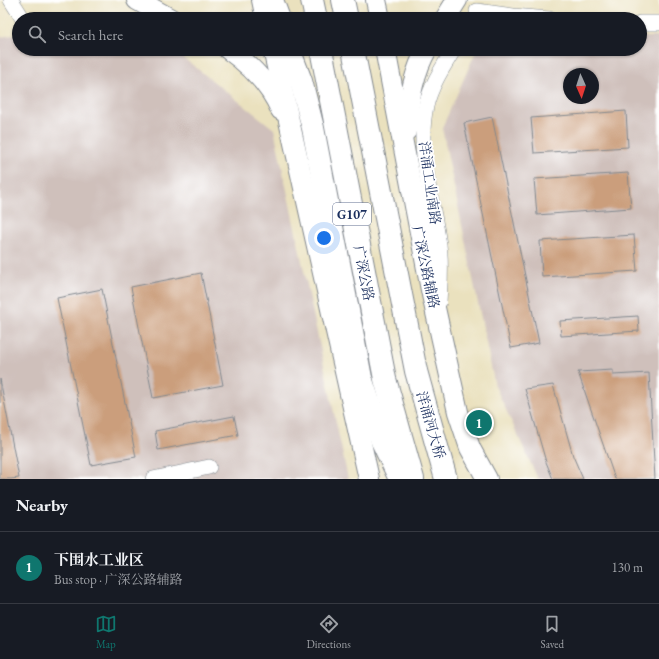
<!DOCTYPE html>
<html lang="en">
<head>
<meta charset="utf-8">
<style>
  :root { --surface:#171b24; --page:#242831; --text:#f1f3f6; --muted:#9ea1a6; --line:#363941; --accent:#0f766e }
  body { margin:0; font-family:"EB Garamond","Noto Serif SC",serif; background:var(--page); color:var(--text) }
  .compass { position:absolute; left:563px; top:68px; width:36px; height:36px; border-radius:50%; background:var(--surface); box-shadow:0 1px 3px #0004; rotate:177deg }
  .you { position:absolute; left:324px; top:238px; width:14px; height:14px; margin:-10px; border:3px solid #fff; border-radius:50%; background:#1a73e8; box-shadow:0 0 0 6px #1a73e833 }
  .badge { display:grid; place-items:center; width:26px; height:26px; border-radius:50%; background:var(--accent); color:#fff; font-size:13px; font-weight:700 }
  .pin { position:absolute; translate:-50% -50%; border:2px solid #fff; box-shadow:0 1px 4px #0006 }
  .list { margin:0; padding:0; list-style:none }
  h2 { display:flex; justify-content:space-between; align-items:center; height:52px; margin:0; padding:0 16px; font-size:17px }
  h2 small { font-size:13px; font-weight:400; color:var(--muted) }
  .list li { display:grid; grid-template-columns:26px 1fr auto; gap:12px; align-items:center; box-sizing:border-box; height:72px; padding:0 16px; border-top:1px solid var(--line) }
  .list b { display:block; font-size:15px; white-space:nowrap }
  .list p { margin:0; font-size:13px; white-space:nowrap; color:var(--muted) }
  .list em { font-size:13px; font-style:normal; color:var(--muted) }
  .icon { flex:none; width:22px; height:22px; fill:none; stroke:currentColor; stroke-width:2; stroke-linecap:round; stroke-linejoin:round }
  .map { position:relative; flex:none; width:659px; height:479px; overflow:hidden }
  .search { position:absolute; background:var(--surface); box-shadow:0 1px 3px #0004; left:12px; right:12px; top:12px; height:44px; display:flex; align-items:center; gap:10px; box-sizing:border-box; padding:0 14px; border-radius:22px; color:var(--muted); font-size:15px }
  .sheet { height:124px; background:var(--surface) }
  nav { display:flex; justify-content:space-around; align-items:center; box-sizing:border-box; height:56px; border-top:1px solid var(--line); background:var(--surface); font-size:11px; color:var(--muted) }
  nav a { display:grid; justify-items:center; gap:2px }
  nav .on { color:var(--accent) }
  .map>svg:first-child { display:block }
  .industrial { fill:#cfc0bb; fill-rule:evenodd }
  .building { fill:#cb9e7b }
  .lines { fill:none; stroke-linecap:round; stroke-linejoin:round }
  .minor-casing { stroke:#82888e; stroke-width:16 }
  .major-casing { stroke:#82888e; stroke-width:22 }
  .highway-casing { stroke:#82888e; stroke-width:24 }
  .minor { stroke:#fff; stroke-width:15 }
  .major { stroke:#fff; stroke-width:20 }
  .highway { stroke:#fff; stroke-width:22 }
  .labels { text-anchor:middle; dominant-baseline:central; stroke-width:3.5; stroke-linejoin:round; paint-order:stroke }
  .shield { fill:#fff; stroke:#5f6d8e; stroke-width:1 }
  .shield-label { font-size:13px; font-weight:bold; fill:#1b2f5e }
  .street-label { font-size:14px; fill:#1b2f5e; stroke:#fff }
</style>
</head>
<body>
<div class="map">
<svg width="659" height="479" viewBox="0 0 659 479">
  <rect width="100%" height="100%" fill="#fff"/>
  <filter id="ink" filterUnits="userSpaceOnUse"><feTurbulence type="fractalNoise" baseFrequency=".025" numOctaves="2"/><feDisplacementMap in="SourceGraphic" scale="8" xChannelSelector="R" yChannelSelector="G"/><feConvolveMatrix kernelMatrix="1 2 1 2 8 2 1 2 1" color-interpolation-filters="sRGB"/></filter>
  <filter id="wash" filterUnits="userSpaceOnUse"><feTurbulence type="fractalNoise" baseFrequency=".012" numOctaves="4" result="noise"/><feDisplacementMap in="SourceGraphic" scale="16" xChannelSelector="R" yChannelSelector="G"/><feGaussianBlur stdDeviation="0.9" result="paint"/><feColorMatrix in="noise" values="0 0 0 0 0 0 0 0 0 0 0 0 0 0 0 0 0 1.4 0 .05"/><feComposite in="paint" operator="in"/></filter>
  <g filter="url(#wash)">
    <rect width="100%" height="100%" fill="#eae1be"/>
    <g class="industrial">
      <polygon points="19,34 19,49 161,49 181,56 274,129 348,479 0,479 0,37"/>
      <path d="M640,37h19v442h-121l-43,-93 -53,-258 35,-79h163zM569,74h24v24h-24z"/>
    </g>
    <g id="blocks">
      <g class="building">
        <polygon points="626,111 628,147 534,153 531,118"/>
        <polygon points="492,117 539,343 511,348 464,123"/>
        <polygon points="628,173 631,208 537,215 534,179"/>
        <polygon points="634,235 637,271 542,277 540,241"/>
        <polygon points="201,273 223,385 153,398 131,287"/>
        <polygon points="102,289 136,457 91,465 57,298"/>
        <polygon points="638,316 639,331 561,336 560,321"/>
        <polygon points="613,370 613,375 649,373 655,479 615,479 578,372"/>
        <polygon points="0,379 19,478 11,479 0,479"/>
        <polygon points="553,385 573,456 583,479 553,479 546,462 525,389"/>
        <polygon points="234,416 238,435 158,450 155,431"/>
      </g>
    </g>
  </g>
  <g filter="url(#ink)">
    <use href="#blocks" fill-opacity="0" stroke="#82888e" stroke-width="1"/>
    <g class="lines">
      <g class="minor-casing">
        <g id="minor">
          <polyline points="11,0 23,19"/>
          <polyline points="477,11 513,16 549,19"/>
          <polyline points="640,23 659,23"/>
          <path d="M439,302c1,-19 3,-38 0,-57 -6,-45 -23,-94 -13,-139 5,-21 17,-39 28,-57"/>
          <polyline points="153,479 209,467"/>
        </g>
      </g>
      <g class="major-casing">
        <g id="major">
          <polyline points="137,0 171,19"/>
          <polyline points="262,0 266,19"/>
          <polyline points="376,0 380,19"/>
          <polyline points="445,19 457,0"/>
          <path d="M228,49c21,15 42,36 53,61"/>
          <polyline points="273,49 369,479"/>
          <polyline points="385,49 431,290 458,412 470,448 487,479"/>
          <path d="M406,131c2,-27 7,-58 21,-82"/>
        </g>
      </g>
      <g class="highway-casing">
        <g id="highway">
          <polyline points="272,0 279,19"/>
          <polyline points="312,0 316,19"/>
          <polyline points="343,0 347,19"/>
          <polyline points="289,49 301,81 313,128 361,378 382,441 400,479"/>
          <polyline points="321,49 385,379 413,479"/>
          <polyline points="353,49 416,371 446,479"/>
        </g>
      </g>
      <use href="#minor" class="minor"/>
      <use href="#major" class="major"/>
      <use href="#highway" class="highway"/>
    </g>
  </g>
  <g class="labels">
    <rect class="shield" x="333" y="203" width="38" height="22" rx="3"/>
    <g class="shield-label">
      <text x="352" y="214">G107</text>
    </g>
    <g class="street-label">
      <text transform="translate(430 183) rotate(82)">洋涌工业南路</text>
      <text transform="translate(426 267) rotate(78)">广深公路辅路</text>
      <text transform="translate(364 273) rotate(79)">广深公路</text>
      <text transform="translate(431 425) rotate(74)">洋涌河大桥</text>
    </g>
  </g>
</svg>
<svg class="compass" viewBox="-18 -18 36 36"><path d="M0-13l5 13h-10z" fill="#e53935"/><path d="M0 13l5-13h-10z" fill="#9ea1a6"/></svg>
<div class="you"></div>
<div class="pin badge" style="left:479px;top:423px">1</div>
<div class="search"><svg class="icon" aria-label="search" viewBox="0 0 24 24"><circle cx="10" cy="10" r="6"/><path d="M15 15l6 6"/></svg>Search here</div>
</div>
<section class="sheet">
<h2>Nearby<small></small></h2>
<ul class="list">
<li><span class="badge">1</span><div><b>下围水工业区</b><p>Bus stop · 广深公路辅路</p></div><em>130 m</em></li>
</ul>
</section>
<nav>
<a class="on"><svg class="icon" aria-label="map" viewBox="0 0 24 24"><path d="M3 6l6-2 6 2 6-2v14l-6 2-6-2-6 2zM9 4v14M15 6v14"/></svg>Map</a>
<a><svg class="icon" aria-label="directions" viewBox="0 0 24 24"><path d="M12 3l9 9-9 9-9-9zM9 14v-3h6M13 9l2 2-2 2"/></svg>Directions</a>
<a><svg class="icon" aria-label="saved" viewBox="0 0 24 24"><path d="M7 4h10v16l-5-4-5 4z"/></svg>Saved</a>
</nav>
</body>
</html>
